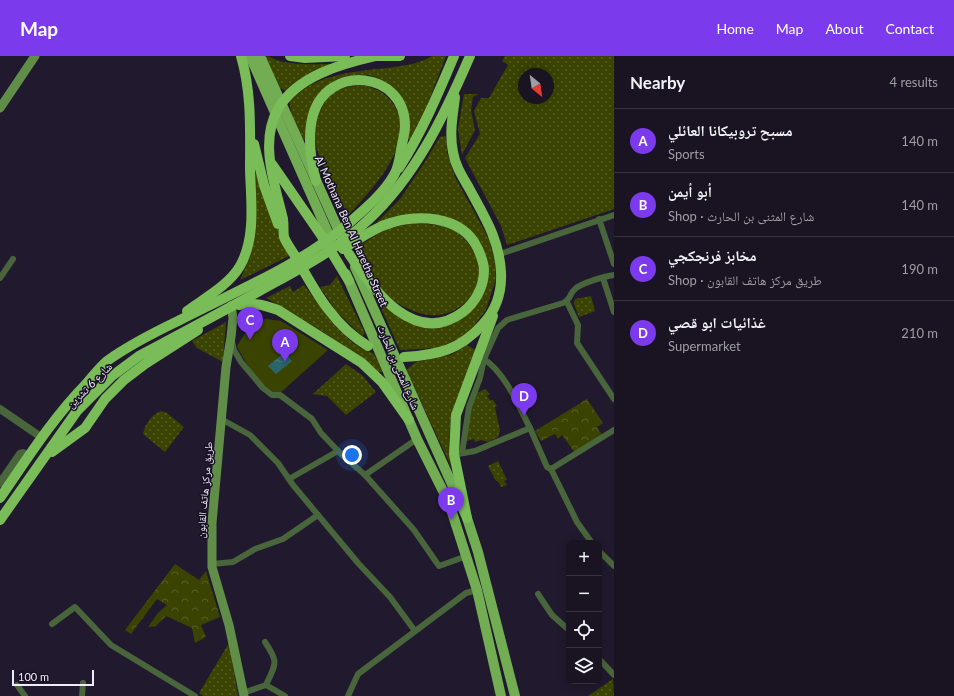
<!DOCTYPE html>
<html lang="en">
<head>
<meta charset="utf-8">
<style>
  :root { --surface:#191322; --page:#221c2a; --text:#f1f3f6; --muted:#9f9ea5; --line:#373240; --accent:#7c3aed }
  body { margin:0; font-family:Lato,"Noto Naskh Arabic",sans-serif; background:var(--page); color:var(--text) }
  .controls { position:absolute; right:12px; bottom:12px; display:grid; overflow:hidden; border-radius:8px; box-shadow:0 2px 10px #0003 }
  .controls button { width:36px; height:36px; display:grid; place-items:center; padding:0; border:0; border-bottom:1px solid var(--line); background:var(--surface); color:var(--text); font:20px sans-serif }
  .compass { position:absolute; left:518px; top:12px; width:36px; height:36px; border-radius:50%; background:var(--surface); box-shadow:0 2px 10px #0003; rotate:151deg }
  .scale { position:absolute; left:12px; bottom:10px; width:82px; box-sizing:border-box; padding-left:4px; border:2px solid #f0ebfa; border-top:0; font-size:11px; line-height:14px; white-space:nowrap; color:#f0ebfa; -webkit-text-stroke:3px #181024; paint-order:stroke }
  .you { position:absolute; left:352px; top:399px; width:14px; height:14px; margin:-10px; border:3px solid #fff; border-radius:50%; background:#1a73e8; box-shadow:0 0 0 6px #1a73e833 }
  .badge { display:grid; place-items:center; width:26px; height:26px; border-radius:50%; background:var(--accent); color:#fff; font-size:13px; font-weight:700 }
  .pin { position:absolute; translate:-50% -33px; filter:drop-shadow(0 1px 2px #0008) }
  .pin::after { content:''; position:absolute; top:21px; width:14px; height:12px; background:inherit; clip-path:polygon(0 0,100% 0,50% 100%) }
  .list { margin:0; padding:0; list-style:none }
  h2 { display:flex; justify-content:space-between; align-items:center; height:52px; margin:0; padding:0 16px; font-size:17px }
  h2 small { font-size:13px; font-weight:400; color:var(--muted) }
  .list li { display:grid; grid-template-columns:26px 1fr auto; gap:12px; align-items:center; box-sizing:border-box; height:64px; padding:0 16px; border-top:1px solid var(--line) }
  .list b { display:block; font-size:15px; white-space:nowrap }
  .list p { margin:0; font-size:13px; white-space:nowrap; color:var(--muted) }
  .list em { font-size:13px; font-style:normal; color:var(--muted) }
  .icon { flex:none; width:22px; height:22px; fill:none; stroke:currentColor; stroke-width:2; stroke-linecap:round; stroke-linejoin:round }
  .map { position:relative; flex:none; width:614px; height:640px; overflow:hidden }
  header { display:flex; align-items:center; gap:24px; box-sizing:border-box; height:56px; padding:0 20px; background:var(--accent); color:#fff }
  header strong { font-size:19px }
  nav { display:flex; gap:22px; margin-inline-start:auto; font-size:14px }
  main { display:flex }
  aside { flex:1; background:var(--surface) }
  .map>svg:first-child { display:block }
  .grass { fill:url(#grass-dots); fill-rule:evenodd }
  .forest { fill:url(#forest-crowns) }
  .garden { fill:#3a4400 }
  .water { fill:url(#water-ripples) }
  .lines { fill:none; stroke-linecap:round; stroke-linejoin:round }
  .minor { stroke:#49653b; stroke-width:6 }
  .tertiary { stroke:#49653b; stroke-width:8 }
  .secondary { stroke:#608e49; stroke-width:9 }
  .primary { stroke:#72ad53; stroke-width:10 }
  .trunk { stroke:#7abc57; stroke-width:10 }
  .labels { text-anchor:middle; dominant-baseline:central; stroke-width:3; stroke-linejoin:round; paint-order:stroke }
  .street-label { font-size:11px; fill:#f0ebfa; stroke:#181024 }
</style>
</head>
<body>
<header>
<strong>Map</strong>
<nav><a>Home</a><a>Map</a><a>About</a><a>Contact</a></nav>
</header>
<main>
<div class="map">
<svg width="614" height="640" viewBox="0 0 614 640">
  <defs>
    <pattern id="grass-dots" width="8" height="8" patternUnits="userSpaceOnUse"><rect width="8" height="8" fill="#3a4400"/><path d="M2 2h.1M6 6h.1" fill="none" stroke="#575f26" stroke-width="1.8" stroke-linecap="round"/></pattern>
    <pattern id="forest-crowns" width="20" height="18" patternUnits="userSpaceOnUse"><rect width="20" height="18" fill="#3a4400"/><path d="M2 6a3 3 0 1 1 6 0M12 15a3 3 0 1 1 6 0" fill="none" stroke="#575f26"/></pattern>
    <pattern id="water-ripples" width="26" height="14" patternUnits="userSpaceOnUse"><rect width="26" height="14" fill="#2a656c"/><path d="M2 4q2-2 4 0t4 0M15 11q2-2 4 0t4 0" fill="none" stroke="#497b82"/></pattern>
  </defs>
  <rect width="100%" height="100%" fill="#21192e"/>
  <g class="grass">
    <path d="M268,0c18,12 61,7 83,8l-51,16 -14,11 -8,-4 -14,-29z"/>
    <path d="M432,0h14l-19,50 -17,34 -4,-2 -8,-45c-8,-7 -16,-14 -26,-17 -24,-6 -53,11 -62,33 -4,10 -4,20 -3,30l-4,1 -11,-23 -3,-16c29,-29 67,-29 105,-34 13,-2 27,-4 38,-11z"/>
    <path d="M505,0h109v153l-107,36 -6,-19 -36,-68 15,-24 -6,-23 7,-13h8l19,-33 -6,-4zM524,18h24v24h-24z"/>
    <path d="M362,29c17,4 28,10 35,26 16,38 -27,80 -49,105 -10,-22 -26,-47 -32,-70 -4,-18 3,-41 17,-53 8,-6 20,-7 29,-8z"/>
    <polygon points="464,38 478,38 473,41 471,54 475,74 462,99 458,73"/>
    <path d="M446,80l1,16 8,25 34,62 5,19 2,20 -10,32 -19,25 -29,13 -38,2 -19,-42 4,-3c26,25 64,33 88,3 2,-3 6,-6 8,-10 2,-6 0,-19 1,-27 0,-7 2,-18 0,-24 -19,-42 -71,-32 -106,-24l24,-24 23,-34 17,-28z"/>
    <polygon points="255,116 289,200 240,224 250,201 256,164"/>
    <path d="M413,167c13,1 29,1 41,7 5,2 8,7 11,10 38,39 -7,92 -54,70 -12,-5 -26,-14 -33,-26 -8,-11 -13,-26 -19,-38l27,-17z"/>
    <polygon points="337,220 365,277 362,280 336,255 320,231 330,229"/>
    <polygon points="304,229 334,269 353,287 374,298 383,316 378,316 325,277 266,242 290,230 293,236"/>
    <polygon points="591,240 595,255 579,261 574,248 575,243"/>
    <polygon points="226,266 223,306 197,292 192,285"/>
    <polygon points="467,289 476,294 452,355 449,382 451,410 406,314 416,306 451,299"/>
    <polygon points="346,308 363,320 376,336 346,359 327,340 313,338"/>
    <polygon points="485,333 490,338 487,340 490,344 493,344 497,350 495,351 500,375 498,381 488,386 481,384 475,386 474,383 467,385 468,365 475,338"/>
    <path d="M161,355l6,2 17,14 -19,25 -22,-18c2,-10 9,-20 18,-23z"/>
    <polygon points="498,405 507,424 504,425 507,429 501,431 498,425 496,425 488,410"/>
    <polygon points="229,587 238,640 203,640 199,637"/>
    <polygon points="613,623 614,640 588,640"/>
  </g>
  <g class="forest">
    <polygon points="587,343 603,367 597,371 602,379 575,397 562,379 558,383 555,378 541,385 535,375"/>
    <polygon points="175,508 199,524 206,515 220,561 201,569 206,581 195,587 192,572 166,560 156,570 148,571 158,557 167,549 157,543 131,578 125,574"/>
  </g>
  <path class="garden" d="M266,263l15,2 47,29 -50,45c-18,-10 -32,-30 -41,-49l16,-25z"/>
  <polygon class="water" points="285,296 292,305 276,318 268,310"/>
  <g class="lines">
    <g class="minor">
      <polyline points="599,163 614,208"/>
      <polyline points="500,198 614,159"/>
      <polyline points="0,222 13,203"/>
      <polyline points="603,222 614,256"/>
      <polyline points="567,246 578,269 577,287 614,343"/>
      <polyline points="232,286 234,294 241,306 263,332 272,339 280,339 312,363 321,377 340,397 365,419 417,383"/>
      <path d="M484,303c22,15 34,46 46,69"/>
      <polyline points="223,364 250,379 278,407 293,429 358,507 390,541 415,575"/>
      <path d="M462,397l7,-46 11,-29 4,-19 14,-31 9,-8 56,-17c8,-3 6,-9 12,-14 6,-6 31,-13 39,-14"/>
      <polyline points="458,398 475,395 530,372 547,411 551,413 577,466 592,487"/>
      <polyline points="551,413 614,374"/>
      <polyline points="365,419 414,474 439,510 467,500"/>
      <polyline points="289,423 338,395"/>
      <polyline points="599,495 614,510"/>
      <polyline points="212,508 233,506 255,493 283,483 318,459"/>
      <polyline points="538,538 552,559 569,574"/>
      <polyline points="52,568 75,551 111,589 195,640"/>
      <path d="M265,586c14,21 11,21 1,43"/>
      <polyline points="599,603 614,619"/>
      <polyline points="17,629 25,640"/>
      <polyline points="243,637 266,629 285,640"/>
      <polyline points="82,640 83,627"/>
      <polyline points="348,640 358,618 466,537 477,534"/>
    </g>
    <g class="tertiary">
      <polyline points="0,353 41,381"/>
      <polyline points="0,427 20,398 23,397 29,400"/>
    </g>
    <g class="secondary">
      <polyline points="0,52 35,0"/>
      <polyline points="231,250 233,262 231,281 226,311 212,467 212,511 229,569 244,640"/>
    </g>
    <g class="primary">
      <polyline points="250,0 333,188"/>
      <polyline points="260,0 342,182"/>
      <polyline points="355,211 467,462 478,496 515,640"/>
      <polyline points="346,218 417,383 449,447 477,534 501,640"/>
    </g>
    <g class="trunk">
      <polyline points="290,0 305,2 345,0"/>
      <polyline points="373,0 400,0"/>
      <polyline points="254,88 264,129 278,168"/>
      <polyline points="272,108 321,179 349,225"/>
      <path d="M399,112c23,-36 39,-74 55,-112"/>
      <path d="M343,193c12,-8 26,-17 39,-23 32,-13 80,-12 96,23 3,7 6,14 6,21 0,16 -8,32 -21,42 -48,36 -90,-22 -114,-58"/>
      <path d="M239,249c14,-3 25,0 39,5l84,53 20,19 27,38"/>
      <path d="M187,255c18,-13 42,-26 53,-45 16,-28 11,-65 10,-96 0,-39 2,-76 -9,-114"/>
      <path d="M368,290c-33,-19 -52,-53 -70,-85 -4,-8 -11,-16 -14,-24 -1,-6 0,-12 -1,-18 -8,-34 -24,-77 -5,-110 19,-33 63,-45 98,-53"/>
      <path d="M404,301c34,-2 56,-7 79,-33 14,-15 19,-32 18,-52 -2,-34 -17,-56 -32,-84 -7,-12 -14,-23 -16,-36 -4,-19 0,-37 2,-55"/>
      <polyline points="52,396 85,372 105,343 124,324 145,308 198,274"/>
      <path d="M0,442c27,-39 52,-79 86,-114 7,-8 13,-16 21,-23 22,-16 46,-28 71,-40 58,-30 121,-55 171,-98 16,-14 35,-30 45,-48 5,-8 6,-21 8,-30 1,-6 3,-13 3,-19 0,-55 -77,-63 -92,-11 -6,22 -2,45 3,66"/>
      <polyline points="467,462 454,398 456,359 493,260"/>
      <path d="M0,464l77,-109 35,-35 27,-20c45,-24 90,-48 135,-73 33,-18 66,-36 93,-62 49,-45 77,-105 103,-165"/>
    </g>
  </g>
  <g class="labels">
    <g class="street-label">
      <text transform="translate(352 175) rotate(66)">Al Mothana Ben Al Haretha Street</text>
      <text transform="translate(399 311) rotate(67)">شارع المثنى بن الحارث</text>
      <text transform="translate(89 329) rotate(-45)">شارع 6 تشرين</text>
      <text transform="translate(204 434) rotate(-85)">طريق مركز هاتف القابون</text>
    </g>
  </g>
</svg>
<div class="controls">
<button>+</button>
<button>−</button>
<button><svg class="icon" aria-label="locate" viewBox="0 0 24 24"><circle cx="12" cy="12" r="6"/><path d="M12 2v4M12 18v4M2 12h4M18 12h4"/></svg></button>
<button><svg class="icon" aria-label="layers" viewBox="0 0 24 24"><path d="M12 4l9 5-9 5-9-5zM3 14l9 5 9-5"/></svg></button>
</div>
<svg class="compass" viewBox="-18 -18 36 36"><path d="M0-13l5 13h-10z" fill="#e53935"/><path d="M0 13l5-13h-10z" fill="#9f9ea5"/></svg>
<div class="scale">100 m</div>
<div class="you"></div>
<div class="pin badge" style="left:285px;top:306px">A</div>
<div class="pin badge" style="left:451px;top:464px">B</div>
<div class="pin badge" style="left:250px;top:284px">C</div>
<div class="pin badge" style="left:524px;top:360px">D</div>
</div>
<aside>
<h2>Nearby<small>4 results</small></h2>
<ul class="list">
<li><span class="badge">A</span><div><b>مسبح تروبيكانا العائلي</b><p>Sports</p></div><em>140 m</em></li>
<li><span class="badge">B</span><div><b>أبو أيمن</b><p>Shop · شارع المثنى بن الحارث</p></div><em>140 m</em></li>
<li><span class="badge">C</span><div><b>مخابز فرنجكجي</b><p>Shop · طريق مركز هاتف القابون</p></div><em>190 m</em></li>
<li><span class="badge">D</span><div><b>غذائيات ابو قصي</b><p>Supermarket</p></div><em>210 m</em></li>
</ul>
</aside>
</main>
</body>
</html>
